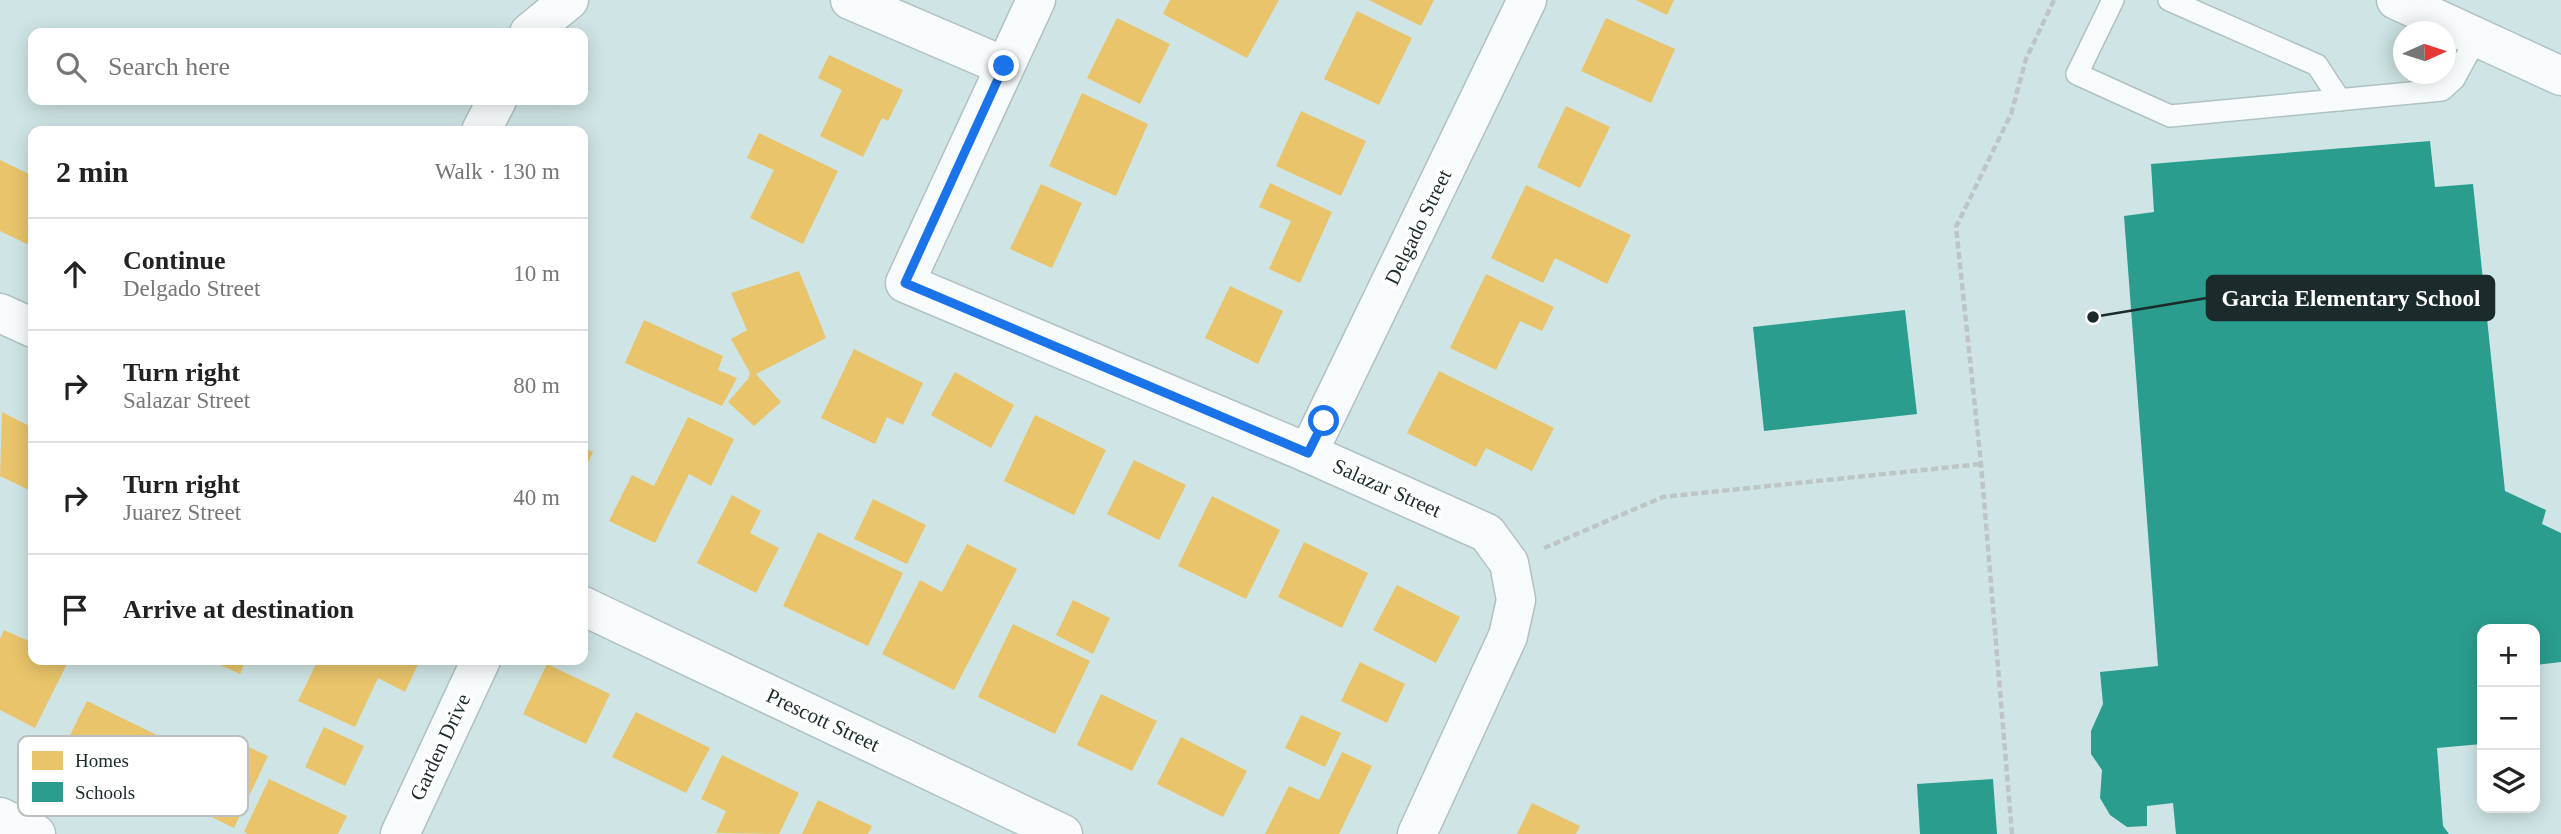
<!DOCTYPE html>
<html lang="en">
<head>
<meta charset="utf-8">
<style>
  :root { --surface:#fff; --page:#f2f2f2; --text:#222; --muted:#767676; --line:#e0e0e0 }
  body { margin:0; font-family:Georgia,serif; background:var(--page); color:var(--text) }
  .controls { position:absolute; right:21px; bottom:21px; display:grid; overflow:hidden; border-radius:14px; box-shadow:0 4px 18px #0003 }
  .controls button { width:63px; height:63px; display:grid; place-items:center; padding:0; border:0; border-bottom:2px solid var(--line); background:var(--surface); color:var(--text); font:35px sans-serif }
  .compass { position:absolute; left:2393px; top:21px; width:63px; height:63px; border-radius:50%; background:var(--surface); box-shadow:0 4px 18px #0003; rotate:87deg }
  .stop { position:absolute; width:21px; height:21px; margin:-16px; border:5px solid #1a73e8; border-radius:50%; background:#fff }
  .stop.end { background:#1a73e8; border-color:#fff; box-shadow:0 2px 7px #0008 }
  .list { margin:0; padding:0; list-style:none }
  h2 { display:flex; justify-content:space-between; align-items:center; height:91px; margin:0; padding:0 28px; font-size:30px }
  h2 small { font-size:23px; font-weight:400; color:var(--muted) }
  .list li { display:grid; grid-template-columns:46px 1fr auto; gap:21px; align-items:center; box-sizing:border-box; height:112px; padding:0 28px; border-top:2px solid var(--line) }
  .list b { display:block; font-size:26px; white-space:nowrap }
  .list p { margin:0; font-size:23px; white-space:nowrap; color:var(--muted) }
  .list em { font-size:23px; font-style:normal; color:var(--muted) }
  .icon { flex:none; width:38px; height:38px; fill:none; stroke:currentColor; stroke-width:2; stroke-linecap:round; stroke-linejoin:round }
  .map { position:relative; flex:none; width:2561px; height:834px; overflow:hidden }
  .search { position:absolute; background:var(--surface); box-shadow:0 4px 18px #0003; left:28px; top:28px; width:560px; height:77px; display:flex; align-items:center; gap:18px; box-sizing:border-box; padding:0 24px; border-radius:14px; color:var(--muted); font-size:26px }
  .panel { position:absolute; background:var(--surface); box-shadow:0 4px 18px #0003; left:28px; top:126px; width:560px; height:539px; border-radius:14px }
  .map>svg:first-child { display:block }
  .homes { fill:#e9c46a }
  .schools { fill:#2a9d8f }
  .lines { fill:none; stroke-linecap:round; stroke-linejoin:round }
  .lane-casing { stroke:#b0c1c2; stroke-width:24 }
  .street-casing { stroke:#b0c1c2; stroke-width:41 }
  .path { stroke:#bdc5c5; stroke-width:4.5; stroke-dasharray:7 3.5; stroke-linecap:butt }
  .lane { stroke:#f8fbfb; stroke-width:21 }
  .street { stroke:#f8fbfb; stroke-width:38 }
  .route { stroke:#1a73e8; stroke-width:9 }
  .labels { text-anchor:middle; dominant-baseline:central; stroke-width:7; stroke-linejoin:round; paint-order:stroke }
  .street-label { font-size:21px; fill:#1b2a2a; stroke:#fff }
  .key { fill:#fff; stroke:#bbbfbf; stroke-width:2 }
  .key-label { font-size:19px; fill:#1b2a2a }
  .leader { fill:none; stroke:#1b2a2a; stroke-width:2.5 }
  .callout-dot { fill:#1b2a2a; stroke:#fff; stroke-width:2.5 }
  .callout { fill:#1b2a2a; stroke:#1b2a2a; stroke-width:2.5 }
  .callout-label { font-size:23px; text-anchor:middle; font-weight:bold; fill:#fff }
</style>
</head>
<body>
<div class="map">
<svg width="2561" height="834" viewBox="0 0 2561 834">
  <rect width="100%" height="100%" fill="#cfe5e5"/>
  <g class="homes">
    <polygon points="1170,0 1279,0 1247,58 1163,14"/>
    <polygon points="1369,0 1434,0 1421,26"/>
    <polygon points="1636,0 1674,0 1667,15"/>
    <polygon points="1357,11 1412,38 1379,105 1324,79"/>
    <polygon points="1117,18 1170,44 1140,104 1087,78"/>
    <polygon points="1606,18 1675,49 1651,103 1581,71"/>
    <polygon points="829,55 903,90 888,121 882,118 863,157 820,136 842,90 818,78"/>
    <polygon points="1082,93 1148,124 1116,196 1049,166"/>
    <polygon points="1566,106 1610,127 1580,188 1537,167"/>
    <polygon points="1301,111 1366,141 1341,196 1276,166"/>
    <polygon points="759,133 838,171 803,244 750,218 774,170 747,158"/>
    <polygon points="0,160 33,176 33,247 0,231"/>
    <polygon points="1270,183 1332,212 1300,283 1269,269 1291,221 1259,207"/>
    <polygon points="1041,184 1082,203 1052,268 1010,249"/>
    <polygon points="1526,185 1631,235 1607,284 1555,258 1543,283 1491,258"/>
    <polygon points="799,271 826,338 756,374 781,402 754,426 728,402 748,379 750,373 731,339 747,330 731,293"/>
    <polygon points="1486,274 1554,307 1542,331 1520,321 1496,370 1450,348"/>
    <polygon points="1230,286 1283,311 1258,364 1205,338"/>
    <polygon points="644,320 723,356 718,370 737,378 722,406 625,363"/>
    <polygon points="854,349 923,383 903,425 887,417 875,444 821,418"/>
    <polygon points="1439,371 1554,428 1532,471 1486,448 1476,467 1407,433"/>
    <polygon points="955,372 1014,405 991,448 931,415"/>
    <polygon points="2,412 33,428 33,492 0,476"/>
    <polygon points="1035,415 1106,450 1074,515 1004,481"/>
    <polygon points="688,417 734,439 711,486 689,474 655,543 609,521 632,475 654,486"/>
    <polygon points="583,448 593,452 583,473"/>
    <polygon points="1134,460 1186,485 1159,540 1107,514"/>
    <polygon points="732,495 761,511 750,533 779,548 756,593 697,563"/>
    <polygon points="1212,496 1280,530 1246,599 1178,566"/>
    <polygon points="873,499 926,525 907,564 854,539"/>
    <polygon points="818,532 903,573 868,646 783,606"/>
    <polygon points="1304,542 1368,573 1342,628 1278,597"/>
    <polygon points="967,544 1017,569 954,690 882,654 920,580 942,592"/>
    <polygon points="1397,585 1460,617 1436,663 1373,630"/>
    <polygon points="1073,600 1110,618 1093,654 1056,635"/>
    <polygon points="1013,624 1090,661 1055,734 978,697"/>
    <polygon points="4,630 33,643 33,660 69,660 35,728 0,710 0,639"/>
    <polygon points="209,660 246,660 240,674"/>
    <polygon points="318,660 420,660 405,692 378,678 355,727 298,701"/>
    <polygon points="1360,662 1405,684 1387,723 1341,701"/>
    <polygon points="547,664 610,694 586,744 523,714"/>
    <polygon points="1101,694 1157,721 1132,771 1077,745"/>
    <polygon points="87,701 163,738 139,786 63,749"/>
    <polygon points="636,712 710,748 686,793 612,757"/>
    <polygon points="1301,715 1341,733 1325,767 1285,748"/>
    <polygon points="324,727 364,746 345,786 305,767"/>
    <polygon points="1181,737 1247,771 1223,817 1157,784"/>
    <polygon points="176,742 230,767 242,744 268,756 234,828 154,789"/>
    <polygon points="1342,752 1372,766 1339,834 1265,834 1289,786 1319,800"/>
    <polygon points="722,755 799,793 779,834 716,833 726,811 701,799"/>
    <polygon points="269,779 347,816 338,834 248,834 244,832"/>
    <polygon points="818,800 872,826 868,834 802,834"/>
    <polygon points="1532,803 1580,826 1576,834 1517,834"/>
  </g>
  <g class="schools">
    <polygon points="2430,141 2435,187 2473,184 2505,491 2546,510 2542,524 2561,533 2561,662 2535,665 2535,629 2482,629 2482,744 2437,748 2443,826 2449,834 2176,834 2173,803 2147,806 2147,826 2127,827 2110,815 2100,798 2102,770 2091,754 2091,731 2103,704 2100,672 2158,666 2124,216 2154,212 2151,164"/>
    <polygon points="1905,310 1917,414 1764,431 1753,327"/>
    <polygon points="1993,779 1997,834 1920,834 1917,784"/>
  </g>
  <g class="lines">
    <g class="lane-casing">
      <g id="lane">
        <polyline points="2113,0 2077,74 2170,116 2442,90 2454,79 2477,37"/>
        <polyline points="2169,0 2317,65 2340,100"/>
      </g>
    </g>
    <g class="street-casing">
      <g id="street">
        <polyline points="850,0 1004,66"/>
        <polyline points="1036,0 905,283 1308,453 1487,533 1509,563 1516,600 1508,636 1417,834"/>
        <polyline points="2396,0 2561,76"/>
        <polyline points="529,33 569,0"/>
        <polyline points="481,131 497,100"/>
        <polyline points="0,313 33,328"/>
        <polyline points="1308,453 1527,0"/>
        <polyline points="583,606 1063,834"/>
        <polyline points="0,817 36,834"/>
        <polyline points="400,834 481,660"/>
      </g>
    </g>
    <g class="path">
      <polyline points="1544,548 1663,497 1981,464"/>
      <polyline points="2012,834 1981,464 1956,227 2011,114 2026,59 2054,0"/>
    </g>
    <use href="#lane" class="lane"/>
    <use href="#street" class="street"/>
  </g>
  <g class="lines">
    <polyline class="route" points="1004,66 905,283 1308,453 1324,421"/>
  </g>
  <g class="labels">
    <g class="street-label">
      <text transform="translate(1418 227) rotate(-64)">Delgado Street</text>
      <text transform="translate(1387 488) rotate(24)">Salazar Street</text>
      <text transform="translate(823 720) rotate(25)">Prescott Street</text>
      <text transform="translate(440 747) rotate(-65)">Garden Drive</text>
    </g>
  </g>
  <rect x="18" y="736" width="230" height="80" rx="10" class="key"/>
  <rect x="32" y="751" width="31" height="19" fill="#e9c46a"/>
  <rect x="32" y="782" width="31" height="20" fill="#2a9d8f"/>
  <g class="key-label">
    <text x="75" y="767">Homes</text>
    <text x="75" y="799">Schools</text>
  </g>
  <path class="leader" d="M2093 317L2207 298"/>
  <circle class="callout-dot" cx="2093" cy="317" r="7"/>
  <rect class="callout" x="2207" y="276" width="287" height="44" rx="7"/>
  <g class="callout-label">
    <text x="2351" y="306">Garcia Elementary School</text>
  </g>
</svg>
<div class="controls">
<button>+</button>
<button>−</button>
<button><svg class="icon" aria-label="layers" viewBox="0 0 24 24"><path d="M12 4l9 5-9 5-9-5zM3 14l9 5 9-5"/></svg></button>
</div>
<svg class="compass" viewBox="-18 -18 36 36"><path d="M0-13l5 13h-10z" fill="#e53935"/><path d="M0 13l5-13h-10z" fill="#767676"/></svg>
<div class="stop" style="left:1324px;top:421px"></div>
<div class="stop end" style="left:1004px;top:66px"></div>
<div class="search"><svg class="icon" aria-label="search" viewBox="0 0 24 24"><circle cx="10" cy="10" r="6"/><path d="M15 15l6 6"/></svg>Search here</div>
<section class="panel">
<h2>2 min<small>Walk · 130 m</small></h2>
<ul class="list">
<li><svg class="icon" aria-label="ahead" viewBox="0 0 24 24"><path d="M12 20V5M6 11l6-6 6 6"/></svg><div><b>Continue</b><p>Delgado Street</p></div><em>10 m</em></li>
<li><svg class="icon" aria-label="right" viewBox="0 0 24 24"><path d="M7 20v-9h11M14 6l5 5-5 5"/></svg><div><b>Turn right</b><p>Salazar Street</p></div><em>80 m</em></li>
<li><svg class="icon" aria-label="right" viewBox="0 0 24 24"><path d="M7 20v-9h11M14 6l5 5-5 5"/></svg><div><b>Turn right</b><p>Juarez Street</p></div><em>40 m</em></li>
<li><svg class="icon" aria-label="arrive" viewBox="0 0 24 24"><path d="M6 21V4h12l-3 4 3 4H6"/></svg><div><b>Arrive at destination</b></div></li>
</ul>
</section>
</div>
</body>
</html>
